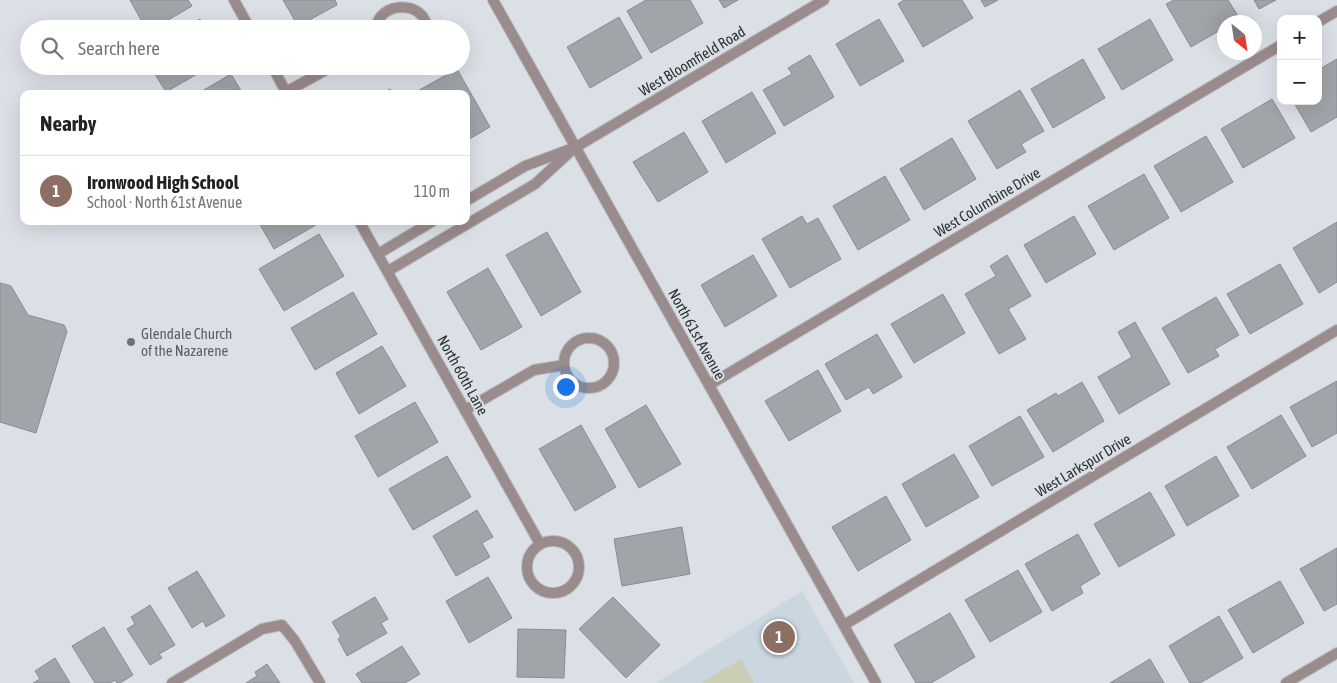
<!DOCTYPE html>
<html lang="en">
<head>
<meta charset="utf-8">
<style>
  :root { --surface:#fff; --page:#f2f2f2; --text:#222; --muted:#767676; --line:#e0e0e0; --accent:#b45309 }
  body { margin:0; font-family:"Asap Condensed",sans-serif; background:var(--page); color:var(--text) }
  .controls { position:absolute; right:15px; top:15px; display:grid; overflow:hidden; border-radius:10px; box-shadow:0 5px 20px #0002 }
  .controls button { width:45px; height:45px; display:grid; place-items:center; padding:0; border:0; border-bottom:1px solid var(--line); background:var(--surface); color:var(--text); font:25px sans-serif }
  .compass { position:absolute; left:1217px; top:15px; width:45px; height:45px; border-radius:50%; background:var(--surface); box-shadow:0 5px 20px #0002; rotate:150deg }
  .you { position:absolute; left:565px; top:386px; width:18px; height:18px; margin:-12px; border:4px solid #fff; border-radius:50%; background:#1a73e8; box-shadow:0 0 0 8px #1a73e833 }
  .badge { display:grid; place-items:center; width:32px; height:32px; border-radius:50%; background:var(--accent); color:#fff; font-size:16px; font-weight:700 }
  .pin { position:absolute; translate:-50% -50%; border:2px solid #fff; box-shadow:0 1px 5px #0006 }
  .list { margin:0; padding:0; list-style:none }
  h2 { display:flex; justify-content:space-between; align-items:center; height:65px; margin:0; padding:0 20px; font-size:21px }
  h2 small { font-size:16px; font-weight:400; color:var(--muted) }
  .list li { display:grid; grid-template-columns:32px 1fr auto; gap:15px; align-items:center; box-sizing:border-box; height:70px; padding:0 20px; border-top:1px solid var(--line) }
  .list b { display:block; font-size:19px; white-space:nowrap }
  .list p { margin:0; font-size:16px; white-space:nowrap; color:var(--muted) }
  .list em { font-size:16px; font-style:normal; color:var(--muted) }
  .icon { flex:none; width:28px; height:28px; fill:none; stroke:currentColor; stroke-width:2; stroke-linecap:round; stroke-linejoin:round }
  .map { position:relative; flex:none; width:1337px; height:683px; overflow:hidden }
  .search { position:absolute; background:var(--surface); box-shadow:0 5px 20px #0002; left:20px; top:20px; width:450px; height:55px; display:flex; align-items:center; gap:12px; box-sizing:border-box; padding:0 18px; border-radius:28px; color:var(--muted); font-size:19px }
  .panel { position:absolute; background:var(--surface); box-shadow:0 5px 20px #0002; left:20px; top:90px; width:450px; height:135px; border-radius:10px }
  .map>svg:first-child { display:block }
  .built { fill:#cad6e0 }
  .green { fill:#cbcdb5 }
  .building { fill:#a0a5aa; stroke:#878d92 }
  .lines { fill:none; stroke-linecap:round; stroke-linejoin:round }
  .minor-casing { stroke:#b8bdc1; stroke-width:12 }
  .minor { stroke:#9a8b8d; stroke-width:10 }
  .worship-dot { fill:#6b7280; stroke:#dae0e5; stroke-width:2 }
  .labels { text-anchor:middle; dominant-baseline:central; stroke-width:4; stroke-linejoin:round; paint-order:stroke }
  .street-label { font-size:15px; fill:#2e3133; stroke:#dae0e5 }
  .worship-label { font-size:15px; fill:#5b616d; stroke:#dae0e5; text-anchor:start }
</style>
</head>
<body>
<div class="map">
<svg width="1337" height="683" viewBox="0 0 1337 683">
  <rect width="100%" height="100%" fill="#dae0e5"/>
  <polygon class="built" points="802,591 854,683 656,683"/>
  <polygon class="green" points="741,659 754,683 701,683"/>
  <g class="building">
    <polygon points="130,0 188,0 192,6 153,29 146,29"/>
    <polygon points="283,0 335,0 337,5 298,26"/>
    <polygon points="646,0 690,0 703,23 651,53 627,11"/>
    <polygon points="719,0 738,0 724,8"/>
    <polygon points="904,0 962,0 973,18 923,47 898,4"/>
    <polygon points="981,0 998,0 985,7"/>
    <polygon points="1174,0 1228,0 1240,19 1234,22 1224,22 1224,28 1191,47 1166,4"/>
    <polygon points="1254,0 1276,0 1259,9"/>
    <polygon points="619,17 642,58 590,88 567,47"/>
    <polygon points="200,19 206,29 183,29"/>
    <polygon points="879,19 904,61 860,86 836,44"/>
    <polygon points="1150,19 1173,60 1122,90 1098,49"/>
    <polygon points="810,55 834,97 784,126 763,90 792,74 788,68"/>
    <polygon points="1083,59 1105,98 1053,128 1031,89"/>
    <polygon points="1337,59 1337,117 1311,132 1293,101 1318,101 1318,70"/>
    <polygon points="150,66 211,66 166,92"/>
    <polygon points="457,69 490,127 466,141 466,94 414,93"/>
    <polygon points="231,74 243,94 197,94"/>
    <polygon points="390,89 393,94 381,94"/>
    <polygon points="1020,90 1044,131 1021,144 1026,152 997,169 968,121"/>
    <polygon points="752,92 776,133 726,163 702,121"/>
    <polygon points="1272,99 1295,138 1243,168 1221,129"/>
    <polygon points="684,132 708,172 658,202 633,162"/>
    <polygon points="1206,136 1233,182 1181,212 1154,166"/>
    <polygon points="952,138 976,179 924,210 900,169"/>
    <polygon points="1144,174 1169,218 1114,250 1088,206"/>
    <polygon points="885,176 910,220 858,250 833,206"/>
    <polygon points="802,216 807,224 818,218 841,259 790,288 762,239"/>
    <polygon points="1074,216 1096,254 1046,283 1024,245"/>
    <polygon points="258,221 314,221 316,225 274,249"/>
    <polygon points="1337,222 1337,282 1319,293 1293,248"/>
    <polygon points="547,232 581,292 541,316 506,255"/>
    <polygon points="319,234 344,276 284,311 259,269"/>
    <polygon points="753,255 777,296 725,327 701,285"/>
    <polygon points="1007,255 1031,296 1008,309 1026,339 999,354 965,294 996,276 990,266"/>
    <polygon points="1280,264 1303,304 1250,334 1227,294"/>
    <polygon points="488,268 522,327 481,350 447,292"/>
    <polygon points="0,283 11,286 28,315 64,325 67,331 36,433 0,422"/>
    <polygon points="353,292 377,334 315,370 291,328"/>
    <polygon points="943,294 965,333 914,363 891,324"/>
    <polygon points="1216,297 1239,335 1215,349 1219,356 1188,373 1162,328"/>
    <polygon points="1135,322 1170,384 1119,414 1098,377 1132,357 1118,332"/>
    <polygon points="877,334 902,377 873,394 869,387 846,400 825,364"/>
    <polygon points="382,346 406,386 359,414 336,373"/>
    <polygon points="818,370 841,411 789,441 765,401"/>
    <polygon points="1337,381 1337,433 1312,447 1290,407"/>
    <polygon points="1082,382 1104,421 1053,452 1027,410 1056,393 1058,396"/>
    <polygon points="415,402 438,442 378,477 355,436"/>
    <polygon points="646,405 681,464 639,488 605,429"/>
    <polygon points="1281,415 1306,456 1252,489 1227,447"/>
    <polygon points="1020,416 1044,457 992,486 969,446"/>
    <polygon points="581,425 616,487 575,511 539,449"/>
    <polygon points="954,454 979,497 926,527 902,484"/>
    <polygon points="447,456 471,497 413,530 389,489"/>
    <polygon points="1216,456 1239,496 1187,526 1165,486"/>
    <polygon points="1150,492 1175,535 1119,567 1094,524"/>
    <polygon points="886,496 911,540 858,571 832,527"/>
    <polygon points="477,510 493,537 482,543 490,557 456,576 433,536"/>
    <polygon points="682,527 690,574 622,586 614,539"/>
    <polygon points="1078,534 1100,574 1080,586 1083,593 1052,611 1025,564"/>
    <polygon points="1337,548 1337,604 1324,611 1300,569"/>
    <polygon points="1018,570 1042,612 990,642 965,600"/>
    <polygon points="197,571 225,616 206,627 203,621 192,628 168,588"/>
    <polygon points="488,577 512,618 469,643 446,601"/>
    <polygon points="1280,581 1304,623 1253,653 1228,610"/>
    <polygon points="375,597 388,619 381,623 387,633 347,656 338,639 341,637 332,622"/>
    <polygon points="613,597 660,645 626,678 579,629"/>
    <polygon points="150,605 175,645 159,654 162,658 150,665 127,629 135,624 131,617"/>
    <polygon points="950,613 975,657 931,683 916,683 894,645"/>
    <polygon points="1219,616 1243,658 1200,683 1190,683 1169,646"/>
    <polygon points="104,627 133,675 120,683 117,683 115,680 110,683 95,683 72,646"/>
    <polygon points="518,629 566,630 564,678 517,677"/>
    <polygon points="402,646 420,674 405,683 362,683 356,674"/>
    <polygon points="55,658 70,683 33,683 40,679 35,671"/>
    <polygon points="1150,659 1164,683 1110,683"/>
    <polygon points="267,664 280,683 246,683 257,676 255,672"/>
  </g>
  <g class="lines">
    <g class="minor-casing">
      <g id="minor">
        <polyline points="234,0 250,29"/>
        <polyline points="493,0 876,683"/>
        <polyline points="1318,22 1337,11"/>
        <path d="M376,29c2,-29 50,-29 51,0"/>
        <polyline points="272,66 287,94"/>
        <polyline points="286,92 333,66"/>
        <polyline points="466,201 525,166 576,147 824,0"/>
        <polyline points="359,221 540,544"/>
        <polyline points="378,254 433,221"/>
        <polyline points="388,271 535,184 571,151"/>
        <circle cx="589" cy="363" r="25"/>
        <polyline points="709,385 1281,45"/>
        <polyline points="465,410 534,370 564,365"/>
        <circle cx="553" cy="567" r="26"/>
        <polyline points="844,625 1337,330"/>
        <polyline points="172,683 262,629 282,625 295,641 320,683"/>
        <polyline points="1286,683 1337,653"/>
      </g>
    </g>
    <use href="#minor" class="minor"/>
  </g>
  <circle class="worship-dot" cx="131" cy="342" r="5"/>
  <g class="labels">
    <g class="street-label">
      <text transform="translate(692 61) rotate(-31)">West Bloomfield Road</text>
      <text transform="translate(987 202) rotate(-31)">West Columbine Drive</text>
      <text transform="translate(697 334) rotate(61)">North 61st Avenue</text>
      <text transform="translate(463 375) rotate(61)">North 60th Lane</text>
      <text transform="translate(1083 465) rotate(-31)">West Larkspur Drive</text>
    </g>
    <g class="worship-label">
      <text x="141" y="333">Glendale Church<tspan x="141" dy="17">of the Nazarene</tspan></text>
    </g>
  </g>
</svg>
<div class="controls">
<button>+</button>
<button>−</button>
</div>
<svg class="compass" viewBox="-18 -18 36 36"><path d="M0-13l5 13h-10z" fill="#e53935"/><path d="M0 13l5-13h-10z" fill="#767676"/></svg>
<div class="you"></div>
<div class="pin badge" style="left:779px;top:637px;background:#8d6e63">1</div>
<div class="search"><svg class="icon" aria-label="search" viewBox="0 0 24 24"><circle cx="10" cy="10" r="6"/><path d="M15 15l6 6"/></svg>Search here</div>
<section class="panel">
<h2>Nearby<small></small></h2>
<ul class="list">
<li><span class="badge" style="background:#8d6e63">1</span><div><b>Ironwood High School</b><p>School · North 61st Avenue</p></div><em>110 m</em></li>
</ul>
</section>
</div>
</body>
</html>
